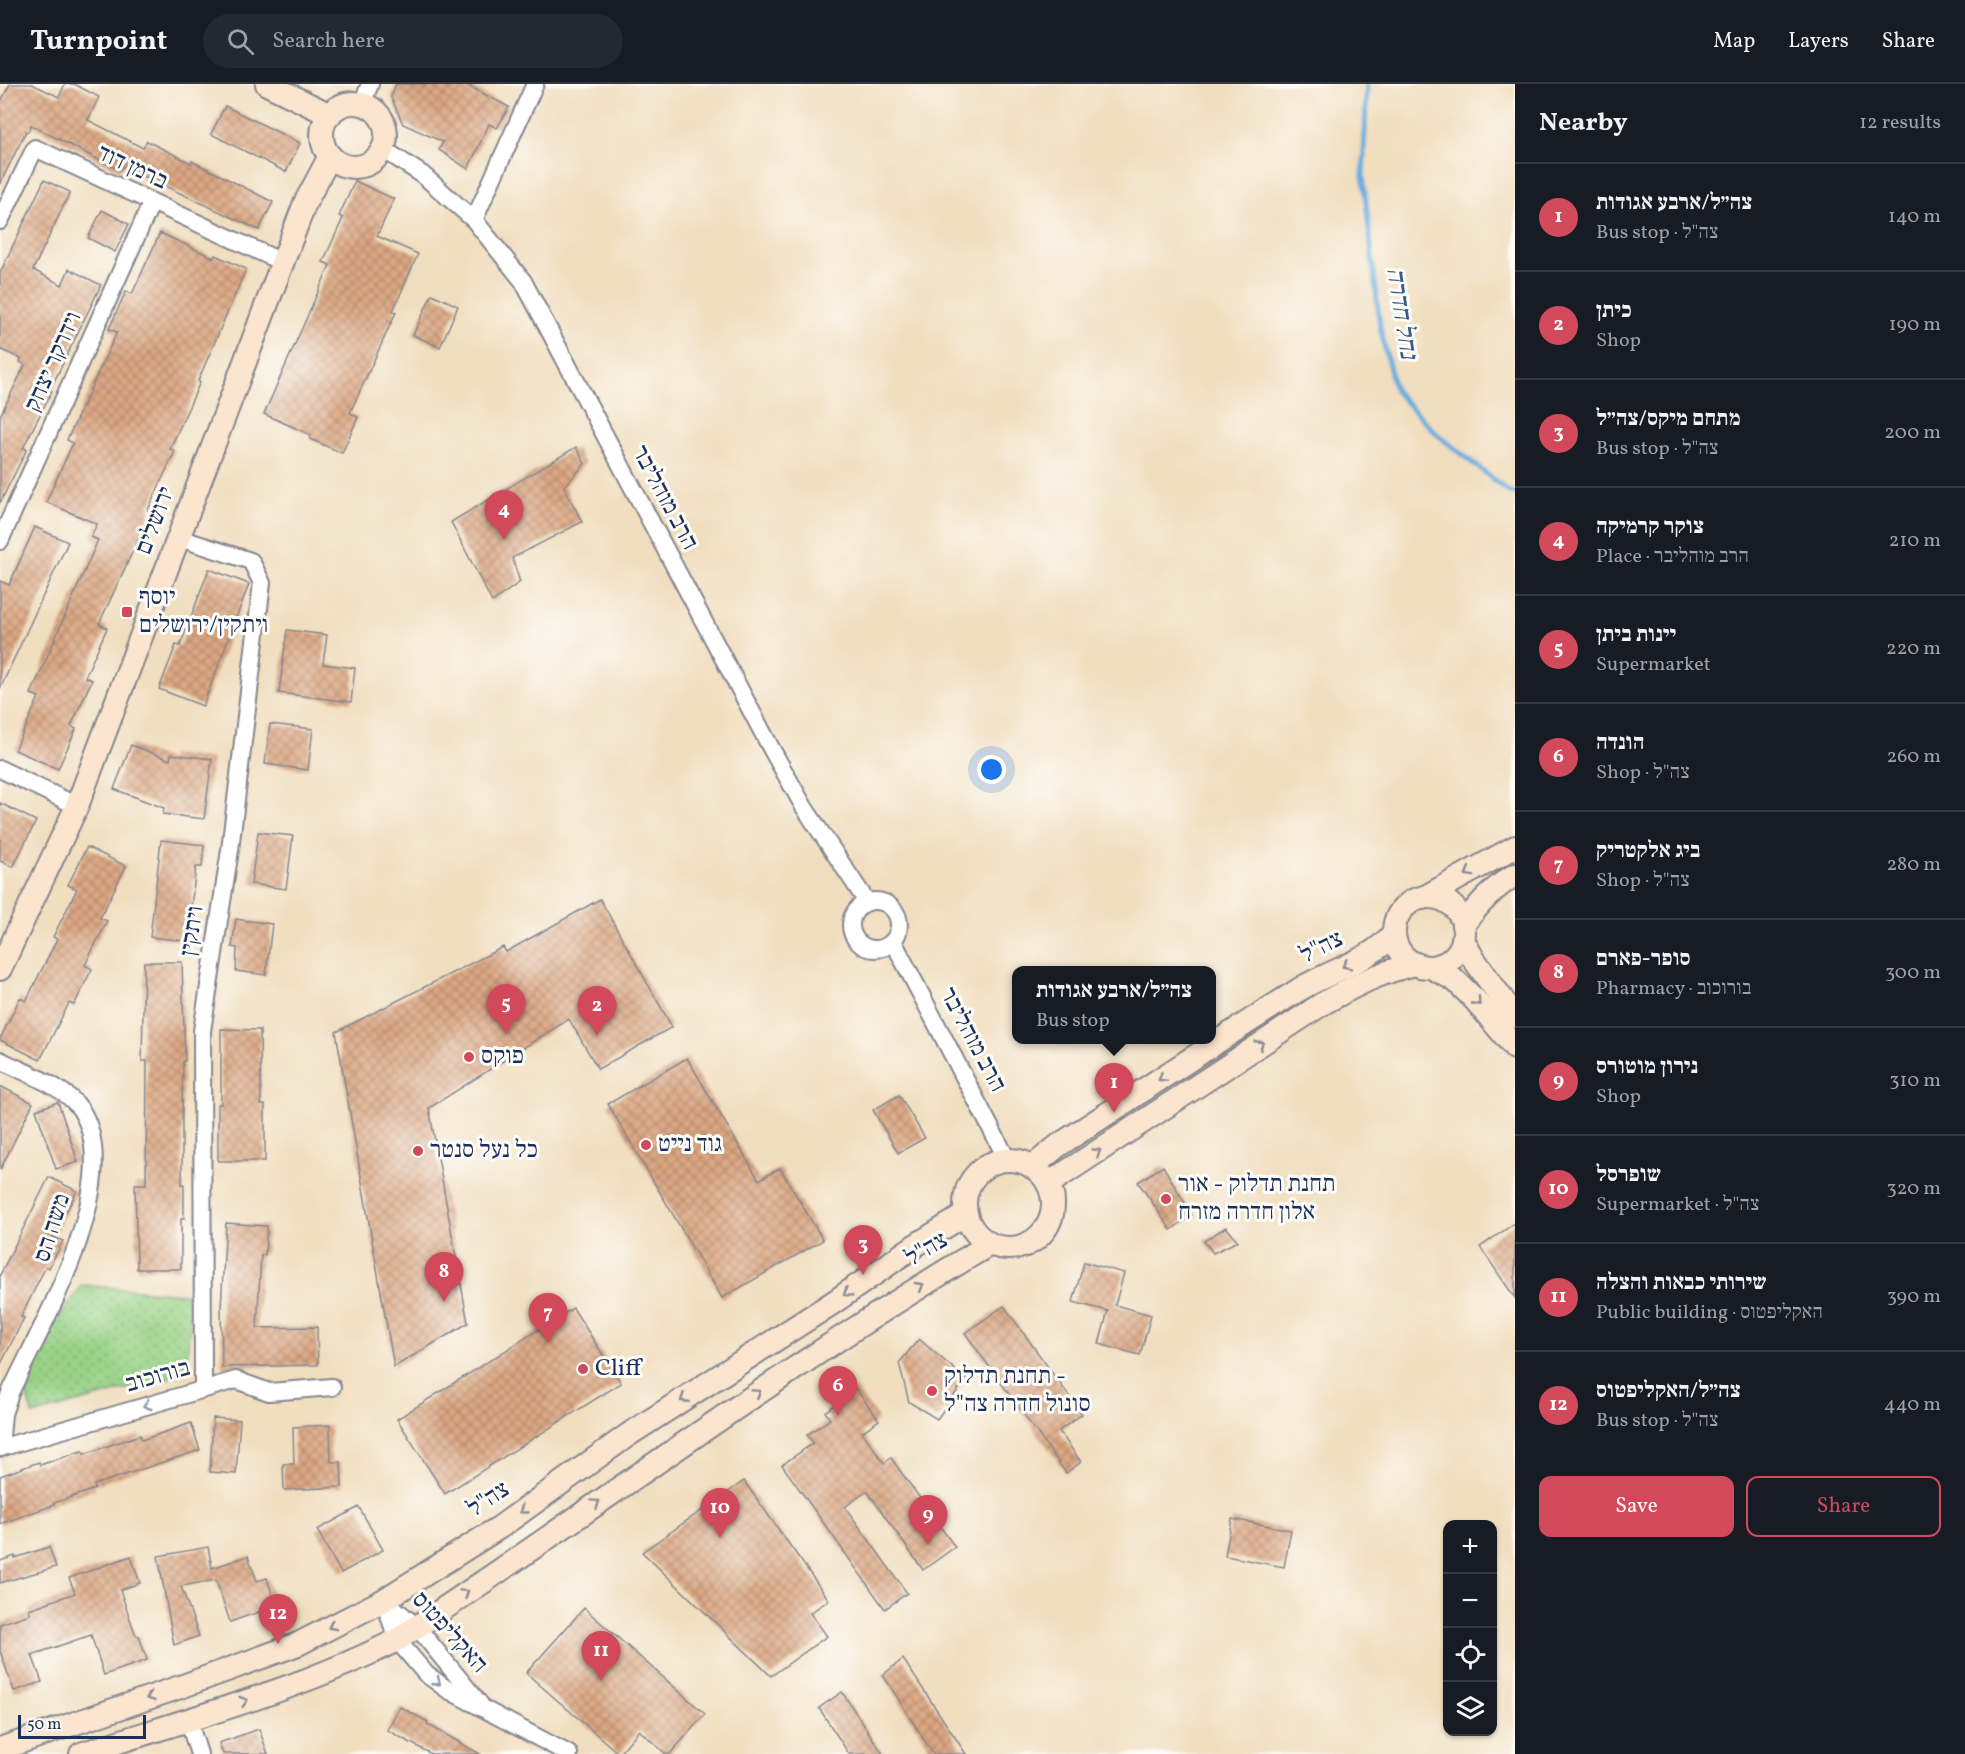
<!DOCTYPE html>
<html lang="en">
<head>
<meta charset="utf-8">
<style>
  :root { --surface:#171b24; --page:#242831; --text:#f1f3f6; --muted:#9ea1a6; --line:#363941; --accent:#d1495b }
  body { margin:0; font-family:Vollkorn,"Frank Ruhl Libre",serif; background:var(--page); color:var(--text) }
  .controls { position:absolute; right:18px; bottom:18px; display:grid; overflow:hidden; border-radius:12px; box-shadow:0 2px 4px #0004 }
  .controls button { width:54px; height:54px; display:grid; place-items:center; padding:0; border:0; border-bottom:2px solid var(--line); background:var(--surface); color:var(--text); font:30px sans-serif }
  .scale { position:absolute; left:18px; bottom:15px; width:128px; box-sizing:border-box; padding-left:6px; border:3px solid #1b2f5e; border-top:0; font-size:16px; line-height:21px; white-space:nowrap; color:#1b2f5e; -webkit-text-stroke:4px #fdfcf7; paint-order:stroke }
  .you { position:absolute; left:992px; top:686px; width:21px; height:21px; margin:-15px; border:4px solid #fff; border-radius:50%; background:#1a73e8; box-shadow:0 0 0 9px #1a73e833 }
  .badge { display:grid; place-items:center; width:39px; height:39px; border-radius:50%; background:var(--accent); color:#fff; font-size:20px; font-weight:700 }
  .pin { position:absolute; translate:-50% -50px; filter:drop-shadow(0 2px 3px #0008) }
  .pin::after { content:''; position:absolute; top:32px; width:21px; height:18px; background:inherit; clip-path:polygon(0 0,100% 0,50% 100%) }
  .popup { position:absolute; left:1012px; top:882px; width:204px; height:78px; box-sizing:border-box; display:grid; place-content:center; border-radius:12px; background:var(--surface); filter:drop-shadow(0 2px 4px #0005); font-size:20px; white-space:nowrap; color:var(--muted) }
  .popup b { font-size:22px; color:var(--text) }
  .popup::after { content:''; position:absolute; left:50%; top:100%; margin-left:-12px; border:12px solid transparent; border-top-color:var(--surface) }
  .list { margin:0; padding:0; list-style:none }
  h2 { display:flex; justify-content:space-between; align-items:center; height:78px; margin:0; padding:0 24px; font-size:26px }
  h2 small { font-size:20px; font-weight:400; color:var(--muted) }
  .list li { display:grid; grid-template-columns:39px 1fr auto; gap:18px; align-items:center; box-sizing:border-box; height:108px; padding:0 24px; border-top:2px solid var(--line) }
  .list b { display:block; font-size:22px; white-space:nowrap }
  .list p { margin:0; font-size:20px; white-space:nowrap; color:var(--muted) }
  .list em { font-size:20px; font-style:normal; color:var(--muted) }
  .actions { display:flex; gap:12px; padding:18px 24px }
  .actions a { flex:1; padding:14px 0; border:2px solid var(--accent); border-radius:12px; text-align:center; font-size:21px; color:var(--accent) }
  .actions .main { background:var(--accent); color:#fff }
  .icon { flex:none; width:33px; height:33px; fill:none; stroke:currentColor; stroke-width:2; stroke-linecap:round; stroke-linejoin:round }
  .map { position:relative; flex:none; width:1515px; height:1670px; overflow:hidden }
  header { display:flex; align-items:center; gap:36px; box-sizing:border-box; height:84px; padding:0 30px; background:var(--surface); border-bottom:2px solid var(--line) }
  header strong { font-size:28px }
  nav { display:flex; gap:33px; margin-inline-start:auto; font-size:21px }
  .search { width:420px; height:54px; background:var(--page); display:flex; align-items:center; gap:15px; box-sizing:border-box; padding:0 21px; border-radius:33px; color:var(--muted); font-size:22px }
  main { display:flex }
  aside { flex:1; background:var(--surface) }
  .map>svg:first-child { display:block }
  .park { fill:url(#park-dots); stroke:#5a8072; stroke-width:1.5 }
  .lines { fill:none; stroke-linecap:round; stroke-linejoin:round }
  .stream { stroke:#6aaddf; stroke-width:5 }
  .building { fill:url(#building-cross-hatch) }
  .street-casing { stroke:#86868e; stroke-width:20 }
  .secondary-casing { stroke:#86868e; stroke-width:26 }
  .street { stroke:#fff; stroke-width:16 }
  .secondary { stroke:#fbe5cf; stroke-width:22 }
  .oneway { stroke:#8b8a96 }
  .oneway2 { stroke:#8d97ae }
  .poi-dot { fill:#d1495b; stroke:#fdfcf7; stroke-width:2 }
  .labels { text-anchor:middle; dominant-baseline:central; stroke-width:6; stroke-linejoin:round; paint-order:stroke }
  .street-label { font-size:24px; fill:#1b2f5e; stroke:#fdfcf7 }
  .poi-label { font-size:24px; fill:#1b2f5e; stroke:#fdfcf7; text-anchor:start }
  .water-label { font-size:26px; font-style:italic; fill:#375b8b; stroke:#fdfcf7 }
</style>
</head>
<body>
<header>
<strong>Turnpoint</strong>
<div class="search"><svg class="icon" aria-label="search" viewBox="0 0 24 24"><circle cx="10" cy="10" r="6"/><path d="M15 15l6 6"/></svg>Search here</div>
<nav><a>Map</a><a>Layers</a><a>Share</a></nav>
</header>
<main>
<div class="map">
<svg width="1515" height="1670" viewBox="0 0 1515 1670">
  <defs>
    <pattern id="park-dots" width="8" height="8" patternUnits="userSpaceOnUse" patternTransform="scale(1.5)"><rect width="8" height="8" fill="#99d286"/><path d="M2 2h.1M6 6h.1" fill="none" stroke="#7cab71" stroke-width="1.8" stroke-linecap="round"/></pattern>
    <pattern id="building-cross-hatch" width="8" height="8" patternUnits="userSpaceOnUse" patternTransform="scale(1.5)"><rect width="8" height="8" fill="#dda883"/><path d="M0 0l8 8M0 8l8-8" fill="none" stroke="#b2896e"/></pattern>
  </defs>
  <rect width="100%" height="100%" fill="#fdfcf7"/>
  <filter id="ink" filterUnits="userSpaceOnUse"><feTurbulence type="fractalNoise" baseFrequency=".0167" numOctaves="2"/><feDisplacementMap in="SourceGraphic" scale="12" xChannelSelector="R" yChannelSelector="G"/><feConvolveMatrix kernelMatrix="1 2 1 2 8 2 1 2 1" color-interpolation-filters="sRGB"/></filter>
  <filter id="wash" filterUnits="userSpaceOnUse"><feTurbulence type="fractalNoise" baseFrequency=".008" numOctaves="4" result="noise"/><feDisplacementMap in="SourceGraphic" scale="24" xChannelSelector="R" yChannelSelector="G"/><feGaussianBlur stdDeviation="1.35" result="paint"/><feColorMatrix in="noise" values="0 0 0 0 0 0 0 0 0 0 0 0 0 0 0 0 0 1.4 0 .05"/><feComposite in="paint" operator="in"/></filter>
  <g filter="url(#wash)">
    <rect width="100%" height="100%" fill="#f1debf"/>
    <polygon class="park" points="82,1201 192,1211 186,1289 32,1331 26,1307 43,1257"/>
    <g class="lines">
      <polyline class="stream" points="1367,0 1363,91 1380,243 1395,307 1438,351 1509,408 1515,409"/>
    </g>
    <g id="blocks">
      <g class="building">
        <polygon points="10,0 32,0 59,13 65,0 74,0 99,13 88,36 143,64 147,57 191,79 192,77 273,118 259,146 122,82 119,86 31,41 28,48 26,47 0,100 0,19"/>
        <polygon points="396,0 465,0 509,23 497,44 489,40 468,85 439,66 443,58 403,40 391,13"/>
        <polygon points="225,22 300,59 286,88 211,50"/>
        <polygon points="44,96 70,108 33,186 62,201 69,185 101,201 50,306 52,307 23,364 27,365 0,419 0,332 25,281 20,278 21,275 0,265 0,189"/>
        <polygon points="355,97 394,115 377,152 418,170 393,227 396,228 350,329 358,333 342,369 310,355 311,351 264,330 330,181 323,178 343,134 339,132"/>
        <polygon points="102,126 129,140 115,168 88,154"/>
        <polygon points="160,149 214,174 215,171 246,185 198,297 200,298 170,365 175,367 148,426 151,428 99,540 107,544 85,593 92,596 71,642 76,645 58,685 15,666 39,613 31,610 98,456 91,453 97,440 46,418 73,359 67,356 117,248 109,245 126,207 132,210"/>
        <polygon points="432,210 458,222 440,263 413,251"/>
        <polygon points="576,363 585,380 564,403 582,438 512,474 520,498 492,518 451,438"/>
        <polygon points="35,443 68,458 0,605 0,497 9,501"/>
        <polygon points="209,485 249,500 203,622 159,605 176,561 180,562"/>
        <polygon points="287,546 327,551 323,580 355,584 351,618 279,609"/>
        <polygon points="270,640 313,645 308,686 265,680"/>
        <polygon points="131,661 170,676 171,670 212,675 204,735 163,730 164,724 114,705"/>
        <polygon points="0,719 36,737 13,783 0,777"/>
        <polygon points="258,748 293,752 286,805 251,800"/>
        <polygon points="161,756 204,761 202,783 196,783 187,857 150,853"/>
        <polygon points="87,763 126,782 100,834 107,837 85,881 92,885 74,921 69,919 40,976 0,956 0,955 20,914 26,917 57,855 53,853 77,805 68,801"/>
        <polygon points="600,815 672,943 598,985 569,935 429,1024 468,1239 394,1283 336,948 503,863 506,868"/>
        <polygon points="236,835 272,840 266,891 236,887 237,864 232,863"/>
        <polygon points="144,878 182,878 185,977 183,977 182,1027 182,1100 184,1100 184,1134 181,1134 181,1185 137,1185 135,1100 146,1100 147,977 142,977"/>
        <polygon points="221,945 260,946 261,1021 265,1021 265,1077 218,1077 218,1020 221,1020"/>
        <polygon points="687,974 759,1096 780,1084 823,1156 722,1214 608,1020"/>
        <polygon points="0,1002 33,1019 0,1086"/>
        <polygon points="899,1011 925,1054 898,1069 873,1026"/>
        <polygon points="58,1018 78,1078 56,1085 36,1026"/>
        <polygon points="1163,1082 1192,1131 1171,1146 1138,1098"/>
        <polygon points="49,1093 77,1107 53,1153 63,1157 49,1184 46,1182 21,1233 24,1234 0,1282 0,1191"/>
        <polygon points="226,1139 267,1142 265,1171 261,1171 257,1244 317,1243 318,1281 222,1283 221,1223"/>
        <polygon points="1515,1139 1515,1214 1480,1163"/>
        <polygon points="1226,1143 1238,1157 1213,1169 1204,1157"/>
        <polygon points="1084,1178 1124,1189 1115,1221 1151,1231 1140,1271 1099,1260 1108,1227 1073,1218"/>
        <polygon points="1004,1222 1082,1330 1059,1347 1081,1378 1066,1389 965,1249"/>
        <polygon points="573,1224 621,1299 445,1410 397,1335"/>
        <polygon points="919,1255 966,1295 937,1335 909,1318 899,1279"/>
        <polygon points="856,1305 879,1336 862,1348 884,1379 891,1374 955,1463 923,1486 867,1407 845,1423 907,1509 885,1525 782,1381 813,1359 807,1351 830,1335 825,1328"/>
        <polygon points="213,1334 240,1336 236,1390 210,1388"/>
        <polygon points="191,1339 200,1366 94,1401 95,1405 54,1419 54,1421 0,1440 0,1392 39,1378 40,1381 82,1367 84,1370 140,1351 142,1356"/>
        <polygon points="330,1341 331,1378 341,1378 342,1403 284,1406 283,1380 294,1380 293,1343"/>
        <polygon points="744,1397 829,1516 810,1529 827,1552 771,1592 642,1468"/>
        <polygon points="359,1423 383,1466 341,1489 317,1446"/>
        <polygon points="1232,1435 1291,1446 1284,1483 1225,1472"/>
        <polygon points="49,1463 56,1483 0,1499 0,1477 15,1472 15,1474"/>
        <polygon points="208,1463 212,1484 248,1472 257,1497 267,1494 276,1522 230,1538 216,1496 181,1502 199,1552 174,1561 158,1472"/>
        <polygon points="131,1472 140,1499 120,1506 136,1552 139,1552 147,1576 104,1591 91,1551 32,1571 42,1598 14,1607 0,1567 0,1540 30,1530 29,1525 75,1509 69,1494"/>
        <polygon points="584,1524 705,1630 670,1670 666,1670 639,1646 619,1670 526,1589"/>
        <polygon points="903,1575 966,1670 933,1670 883,1591"/>
        <polygon points="842,1608 883,1670 849,1670 819,1624"/>
        <polygon points="400,1623 428,1638 427,1640 480,1670 431,1670 387,1646"/>
        <polygon points="259,1645 268,1670 223,1670 219,1659"/>
      </g>
    </g>
  </g>
  <g filter="url(#ink)">
    <use href="#blocks" fill-opacity="0" stroke="#86868e" stroke-width="1.5"/>
    <g class="lines">
      <g class="street-casing">
        <g id="street">
          <polyline points="362,20 370,0"/>
          <polyline points="383,65 423,91 474,136 523,197 772,666 804,723 867,818"/>
          <polyline points="474,136 535,0"/>
          <polyline points="0,137 35,64 282,178"/>
          <polyline points="179,454 251,477 262,499 230,766 202,947 203,1304"/>
          <polyline points="0,457 151,120"/>
          <polyline points="0,685 77,722"/>
          <circle cx="875" cy="841" r="24"/>
          <polyline points="893,857 1008,1077"/>
          <path d="M0,976c23,12 67,27 81,50 45,71 -40,216 -71,283l-7,21 -3,34"/>
          <polyline points="0,1364 236,1296 269,1308 332,1303"/>
          <polyline points="384,1516 397,1556 426,1590 448,1606 569,1670"/>
          <polyline points="384,1516 417,1543 480,1620"/>
          <polyline points="188,1635 199,1670"/>
        </g>
      </g>
      <g class="secondary-casing">
        <g id="secondary">
          <polyline points="267,0 330,31"/>
          <circle cx="354" cy="51" r="32"/>
          <circle cx="1429" cy="848" r="35"/>
          <polyline points="1423,814 1515,763"/>
          <path d="M1463,841c16,-21 30,-37 52,-50"/>
          <polyline points="1463,856 1473,874 1515,933"/>
          <polyline points="1431,883 1455,896 1475,916 1515,964"/>
          <polyline points="0,885 77,722 305,119 330,72"/>
          <circle cx="1009" cy="1120" r="44"/>
          <path d="M1032,1083l27,-22c79,-51 158,-104 238,-154 31,-20 73,-29 97,-58"/>
          <path d="M1048,1100l274,-180c30,-17 60,-33 94,-40"/>
          <polyline points="0,1665 183,1602 298,1560 384,1516 500,1443 628,1351 834,1218 916,1161 966,1130"/>
          <path d="M81,1670c106,-35 216,-63 316,-114 198,-131 389,-274 593,-396"/>
        </g>
      </g>
      <use href="#street" class="street"/>
      <use href="#secondary" class="secondary"/>
    </g>
    <defs><path id="oneway-chevron" d="M-2-3.5L2.5 0L-2 3.5" fill="none" stroke-width="1.6" stroke-linecap="round" stroke-linejoin="round" transform="scale(1.5)"/></defs>
    <g class="oneway">
      <use href="#oneway-chevron" transform="translate(1469 789) rotate(151)"/>
      <use href="#oneway-chevron" transform="translate(1346 881) rotate(155)"/>
      <use href="#oneway-chevron" transform="translate(1477 918) rotate(48)"/>
      <use href="#oneway-chevron" transform="translate(1260 960) rotate(-33)"/>
      <use href="#oneway-chevron" transform="translate(1162 994) rotate(147)"/>
      <use href="#oneway-chevron" transform="translate(1097 1068) rotate(-33)"/>
      <use href="#oneway-chevron" transform="translate(920 1202) rotate(-31)"/>
      <use href="#oneway-chevron" transform="translate(847 1209) rotate(145)"/>
      <use href="#oneway-chevron" transform="translate(757 1309) rotate(-34)"/>
      <use href="#oneway-chevron" transform="translate(684 1315) rotate(147)"/>
      <use href="#oneway-chevron" transform="translate(596 1419) rotate(-35)"/>
      <use href="#oneway-chevron" transform="translate(523 1426) rotate(144)"/>
      <use href="#oneway-chevron" transform="translate(465 1509) rotate(-34)"/>
      <use href="#oneway-chevron" transform="translate(332 1542) rotate(153)"/>
      <use href="#oneway-chevron" transform="translate(150 1613) rotate(161)"/>
      <use href="#oneway-chevron" transform="translate(244 1617) rotate(-17)"/>
    </g>
    <g class="oneway2">
      <use href="#oneway-chevron" transform="translate(147 1321) rotate(164)"/>
      <use href="#oneway-chevron" transform="translate(437 1598) rotate(38)"/>
    </g>
  </g>
  <g class="poi-dot">
    <rect x="121" y="522" width="12" height="12" rx="3"/>
    <circle cx="469" cy="973" r="6"/>
    <circle cx="646" cy="1061" r="6"/>
    <circle cx="418" cy="1067" r="6"/>
    <circle cx="1166" cy="1115" r="6"/>
    <circle cx="583" cy="1285" r="6"/>
    <circle cx="932" cy="1307" r="6"/>
  </g>
  <g class="labels">
    <g class="street-label">
      <text transform="translate(132 84) rotate(25)">ברמן דוד</text>
      <text transform="translate(54 278) rotate(-66)">וידרקר יצחק</text>
      <text transform="translate(664 414) rotate(62)">הרב מוהליבר</text>
      <text transform="translate(156 437) rotate(-69)">ירושלים</text>
      <text transform="translate(193 847) rotate(-81)">ויתקין</text>
      <text transform="translate(1322 864) rotate(-27)">צה"ל</text>
      <text transform="translate(972 956) rotate(62)">הרב מוהליבר</text>
      <text transform="translate(53 1144) rotate(-72)">משה הס</text>
      <text transform="translate(927 1166) rotate(-31)">צה"ל</text>
      <text transform="translate(158 1293) rotate(-16)">בורוכוב</text>
      <text transform="translate(489 1416) rotate(-34)">צה"ל</text>
      <text transform="translate(449 1549) rotate(48)">האקליפטוס</text>
    </g>
    <g class="poi-label">
      <text x="139" y="514">יוסף<tspan x="139" dy="28">ויתקין/ירושלים</tspan></text>
      <text x="481" y="973">פוקס</text>
      <text x="658" y="1061">גוד נייט</text>
      <text x="430" y="1067">כל נעל סנטר</text>
      <text x="1178" y="1101">תחנת תדלוק - אור<tspan x="1178" dy="28">אלון חדרה מזרח</tspan></text>
      <text x="595" y="1285">Cliff</text>
      <text x="944" y="1293">תחנת תדלוק -<tspan x="944" dy="28">סונול חדרה צה"ל</tspan></text>
    </g>
    <g class="water-label">
      <text transform="translate(1401 229) rotate(81)">נחל חדרה</text>
    </g>
  </g>
</svg>
<div class="controls">
<button>+</button>
<button>−</button>
<button><svg class="icon" aria-label="locate" viewBox="0 0 24 24"><circle cx="12" cy="12" r="6"/><path d="M12 2v4M12 18v4M2 12h4M18 12h4"/></svg></button>
<button><svg class="icon" aria-label="layers" viewBox="0 0 24 24"><path d="M12 4l9 5-9 5-9-5zM3 14l9 5 9-5"/></svg></button>
</div>
<div class="scale">50 m</div>
<div class="you"></div>
<div class="pin badge" style="left:1114px;top:1029px">1</div>
<div class="popup"><b>צה״ל/ארבע אגודות</b>Bus stop</div>
<div class="pin badge" style="left:597px;top:952px">2</div>
<div class="pin badge" style="left:863px;top:1191px">3</div>
<div class="pin badge" style="left:504px;top:456px">4</div>
<div class="pin badge" style="left:506px;top:950px">5</div>
<div class="pin badge" style="left:838px;top:1332px">6</div>
<div class="pin badge" style="left:548px;top:1259px">7</div>
<div class="pin badge" style="left:444px;top:1218px">8</div>
<div class="pin badge" style="left:928px;top:1461px">9</div>
<div class="pin badge" style="left:720px;top:1454px">10</div>
<div class="pin badge" style="left:601px;top:1597px">11</div>
<div class="pin badge" style="left:278px;top:1560px">12</div>
</div>
<aside>
<h2>Nearby<small>12 results</small></h2>
<ul class="list">
<li><span class="badge">1</span><div><b>צה״ל/ארבע אגודות</b><p>Bus stop · צה&quot;ל</p></div><em>140 m</em></li>
<li><span class="badge">2</span><div><b>כיתן</b><p>Shop</p></div><em>190 m</em></li>
<li><span class="badge">3</span><div><b>מתחם מיקס/צה״ל</b><p>Bus stop · צה&quot;ל</p></div><em>200 m</em></li>
<li><span class="badge">4</span><div><b>צוקר קרמיקה</b><p>Place · הרב מוהליבר</p></div><em>210 m</em></li>
<li><span class="badge">5</span><div><b>יינות ביתן</b><p>Supermarket</p></div><em>220 m</em></li>
<li><span class="badge">6</span><div><b>הונדה</b><p>Shop · צה&quot;ל</p></div><em>260 m</em></li>
<li><span class="badge">7</span><div><b>ביג אלקטריק</b><p>Shop · צה&quot;ל</p></div><em>280 m</em></li>
<li><span class="badge">8</span><div><b>סופר-פארם</b><p>Pharmacy · בורוכוב</p></div><em>300 m</em></li>
<li><span class="badge">9</span><div><b>נירון מוטורס</b><p>Shop</p></div><em>310 m</em></li>
<li><span class="badge">10</span><div><b>שופרסל</b><p>Supermarket · צה&quot;ל</p></div><em>320 m</em></li>
<li><span class="badge">11</span><div><b>שירותי כבאות והצלה</b><p>Public building · האקליפטוס</p></div><em>390 m</em></li>
<li><span class="badge">12</span><div><b>צה״ל/האקליפטוס</b><p>Bus stop · צה&quot;ל</p></div><em>440 m</em></li>
</ul>
<div class="actions"><a class="main">Save</a><a>Share</a></div>
</aside>
</main>
</body>
</html>
